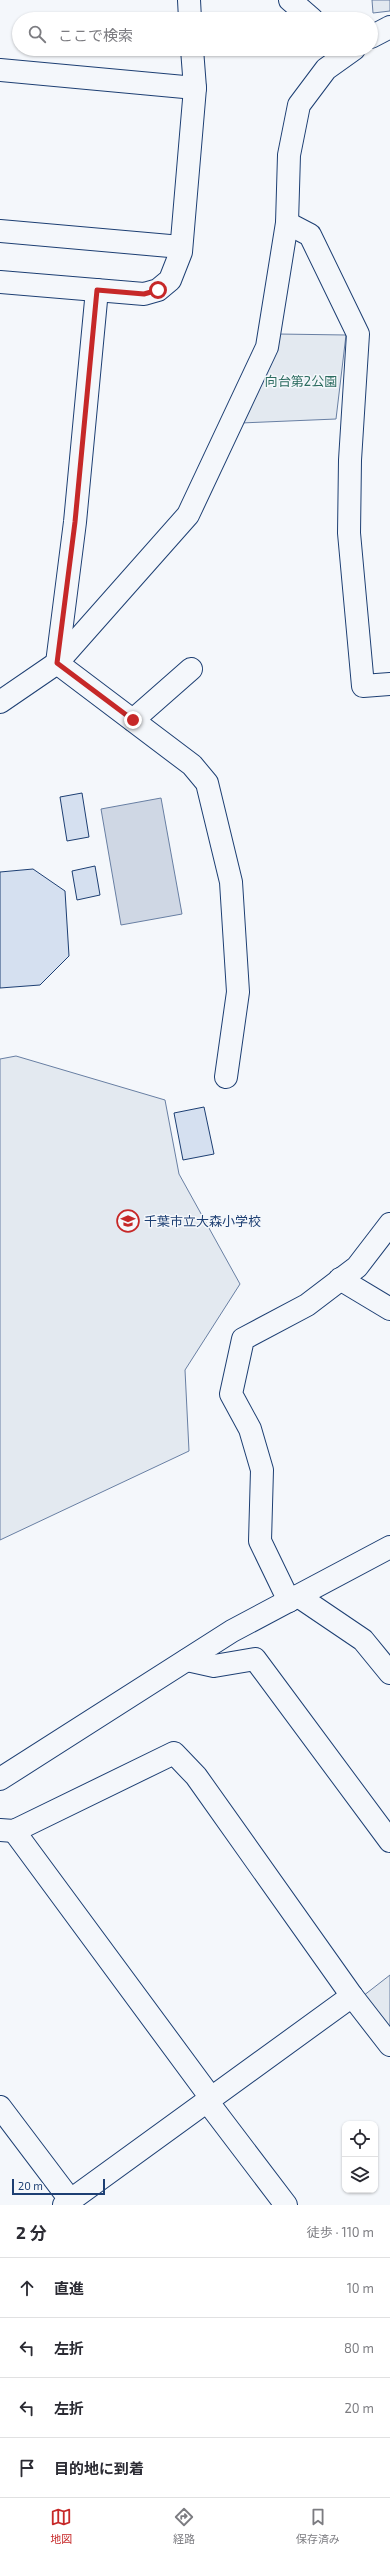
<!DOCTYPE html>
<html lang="ja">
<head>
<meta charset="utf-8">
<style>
  :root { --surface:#fff; --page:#f7f7f7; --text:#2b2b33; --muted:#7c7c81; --line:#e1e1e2; --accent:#c62828 }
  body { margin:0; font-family:"Exo 2","Noto Sans JP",sans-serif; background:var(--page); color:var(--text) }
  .controls { position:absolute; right:12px; bottom:12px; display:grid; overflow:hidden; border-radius:8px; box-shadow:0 1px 3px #0004 }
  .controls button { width:36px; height:36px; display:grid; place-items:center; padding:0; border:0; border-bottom:1px solid var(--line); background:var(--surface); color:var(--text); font:20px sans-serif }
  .scale { position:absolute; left:12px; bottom:10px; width:93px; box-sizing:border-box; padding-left:4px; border:2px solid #1d3f73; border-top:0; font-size:11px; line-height:14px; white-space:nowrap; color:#1d3f73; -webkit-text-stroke:3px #f4f7fb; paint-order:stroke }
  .stop { position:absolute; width:12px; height:12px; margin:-9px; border:3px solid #c62828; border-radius:50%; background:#fff }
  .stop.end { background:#c62828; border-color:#fff; box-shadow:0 1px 4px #0008 }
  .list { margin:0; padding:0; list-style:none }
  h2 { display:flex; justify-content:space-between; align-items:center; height:52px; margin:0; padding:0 16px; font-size:17px }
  h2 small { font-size:13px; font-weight:400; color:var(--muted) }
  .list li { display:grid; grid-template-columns:26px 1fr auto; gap:12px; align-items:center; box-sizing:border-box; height:60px; padding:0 16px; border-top:1px solid var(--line) }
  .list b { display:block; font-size:15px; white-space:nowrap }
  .list em { font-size:13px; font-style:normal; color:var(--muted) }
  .icon { flex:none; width:22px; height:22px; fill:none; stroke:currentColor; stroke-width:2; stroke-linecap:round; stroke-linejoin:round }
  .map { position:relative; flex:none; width:390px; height:2205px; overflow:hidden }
  .search { position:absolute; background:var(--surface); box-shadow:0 1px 3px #0004; left:12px; right:12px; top:12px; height:44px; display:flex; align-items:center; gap:10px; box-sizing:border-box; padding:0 14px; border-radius:22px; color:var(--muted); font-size:15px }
  .sheet { height:292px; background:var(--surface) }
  nav { display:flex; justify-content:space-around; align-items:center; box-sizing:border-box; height:56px; border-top:1px solid var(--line); background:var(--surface); font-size:11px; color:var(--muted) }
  nav a { display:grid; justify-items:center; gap:2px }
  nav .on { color:var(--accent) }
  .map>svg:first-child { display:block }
  .green { fill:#e3e9f0; stroke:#687fa3 }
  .water { fill:#cfd7e4; stroke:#687fa3 }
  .building { fill:#d5e0f0; stroke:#1d3f73 }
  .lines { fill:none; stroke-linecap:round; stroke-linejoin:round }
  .minor-casing { stroke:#1d3f73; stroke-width:24 }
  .minor { stroke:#f4f7fb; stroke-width:22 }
  .route { stroke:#c62828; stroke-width:5 }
  .labels { text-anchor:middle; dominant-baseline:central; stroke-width:3; stroke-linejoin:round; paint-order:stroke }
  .park-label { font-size:13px; fill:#2c6c60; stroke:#f4f7fb }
  .poi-label { font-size:13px; fill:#1d3f73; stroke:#f4f7fb; text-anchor:start }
</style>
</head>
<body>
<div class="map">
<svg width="390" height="2205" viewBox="0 0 390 2205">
  <rect width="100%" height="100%" fill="#f4f7fb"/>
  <g class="green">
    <polygon points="372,0 390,0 390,11 373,13"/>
    <polygon points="278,334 346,335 336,419 241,423"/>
    <polygon points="16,1056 165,1100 179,1174 240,1284 185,1370 189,1451 0,1540 0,1059"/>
    <polygon points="390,1975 390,2031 363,1996"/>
  </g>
  <polygon class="water" points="161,798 182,914 121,925 101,809"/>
  <g class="building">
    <polygon points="82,793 89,837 67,841 60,797"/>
    <polygon points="95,866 100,895 77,900 72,871"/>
    <polygon points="33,869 65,891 69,956 40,985 0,988 0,872"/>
    <polygon points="204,1107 214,1154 183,1160 174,1113"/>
  </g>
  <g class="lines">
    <g class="minor-casing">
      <g id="minor">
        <polyline points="189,0 190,19"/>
        <polyline points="290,0 312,19"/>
        <polyline points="371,37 390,27"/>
        <polyline points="0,70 195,88"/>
        <polyline points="287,223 310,235 358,334 350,460 349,533 363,686 390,684"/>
        <polyline points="0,231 181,247"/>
        <polyline points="0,282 144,294 158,290 170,280 181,252 195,88 192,49"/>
        <polyline points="97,290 75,522 57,663 192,765 207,783 231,882 238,992 226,1077"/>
        <polyline points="0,702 57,663 188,515 267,347 287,223 289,155 299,105 326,69 354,49"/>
        <polyline points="133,720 191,669"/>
        <polyline points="340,1279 390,1309"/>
        <polyline points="298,1596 363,1640 390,1673"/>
        <polyline points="289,1601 260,1541 262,1470 250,1429 231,1394 243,1339 307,1305 357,1267 390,1224"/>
        <polyline points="187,1660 214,1666 255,1659 390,1841"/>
        <polyline points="0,1779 232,1631 390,1547"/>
        <polyline points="0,1830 14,1831 174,1753 196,1776 352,1996 390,2045"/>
        <polyline points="14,1831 211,2098"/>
        <polyline points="207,2101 286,2205"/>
        <polyline points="0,2107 71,2201"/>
        <polyline points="64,2205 352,1996"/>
      </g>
    </g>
    <use href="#minor" class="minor"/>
  </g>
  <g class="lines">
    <polyline class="route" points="133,720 57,663 75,522 97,290 144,294 158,290"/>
  </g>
  <defs>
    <g id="school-ring" transform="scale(1.15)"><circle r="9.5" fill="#f4f7fb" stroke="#c62828" stroke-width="1.5"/><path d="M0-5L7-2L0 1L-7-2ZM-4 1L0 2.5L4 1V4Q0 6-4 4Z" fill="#c62828"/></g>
  </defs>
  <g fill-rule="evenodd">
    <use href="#school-ring" x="128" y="1221"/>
  </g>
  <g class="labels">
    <g class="park-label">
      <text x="301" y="381">向台第2公園</text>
    </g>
    <g class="poi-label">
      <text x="144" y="1221">千葉市立大森小学校</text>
    </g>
  </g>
</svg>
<div class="controls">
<button><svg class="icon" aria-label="locate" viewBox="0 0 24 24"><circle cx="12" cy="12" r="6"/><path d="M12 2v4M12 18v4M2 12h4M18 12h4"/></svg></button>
<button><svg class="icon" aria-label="layers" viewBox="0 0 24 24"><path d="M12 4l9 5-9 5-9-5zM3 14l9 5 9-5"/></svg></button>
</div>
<div class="scale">20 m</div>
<div class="stop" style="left:158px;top:290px"></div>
<div class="stop end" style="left:133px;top:720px"></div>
<div class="search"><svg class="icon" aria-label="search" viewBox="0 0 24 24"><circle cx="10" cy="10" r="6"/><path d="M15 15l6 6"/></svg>ここで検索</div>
</div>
<section class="sheet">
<h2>2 分<small>徒歩 · 110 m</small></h2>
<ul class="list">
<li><svg class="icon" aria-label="ahead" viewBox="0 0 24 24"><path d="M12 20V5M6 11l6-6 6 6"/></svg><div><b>直進</b></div><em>10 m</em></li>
<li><svg class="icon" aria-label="left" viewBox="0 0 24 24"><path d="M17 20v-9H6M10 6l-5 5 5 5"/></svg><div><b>左折</b></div><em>80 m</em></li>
<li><svg class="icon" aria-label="left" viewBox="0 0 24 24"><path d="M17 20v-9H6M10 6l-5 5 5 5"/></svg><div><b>左折</b></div><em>20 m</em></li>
<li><svg class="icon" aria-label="arrive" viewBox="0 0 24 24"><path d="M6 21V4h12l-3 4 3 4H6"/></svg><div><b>目的地に到着</b></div></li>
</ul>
</section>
<nav>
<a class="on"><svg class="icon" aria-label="map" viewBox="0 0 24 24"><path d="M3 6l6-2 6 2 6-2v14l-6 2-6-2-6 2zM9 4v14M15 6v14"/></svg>地図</a>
<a><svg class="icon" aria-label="directions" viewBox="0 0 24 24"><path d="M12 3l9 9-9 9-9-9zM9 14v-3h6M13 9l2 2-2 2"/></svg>経路</a>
<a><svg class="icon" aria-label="saved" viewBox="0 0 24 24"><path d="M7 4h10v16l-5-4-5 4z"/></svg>保存済み</a>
</nav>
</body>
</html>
